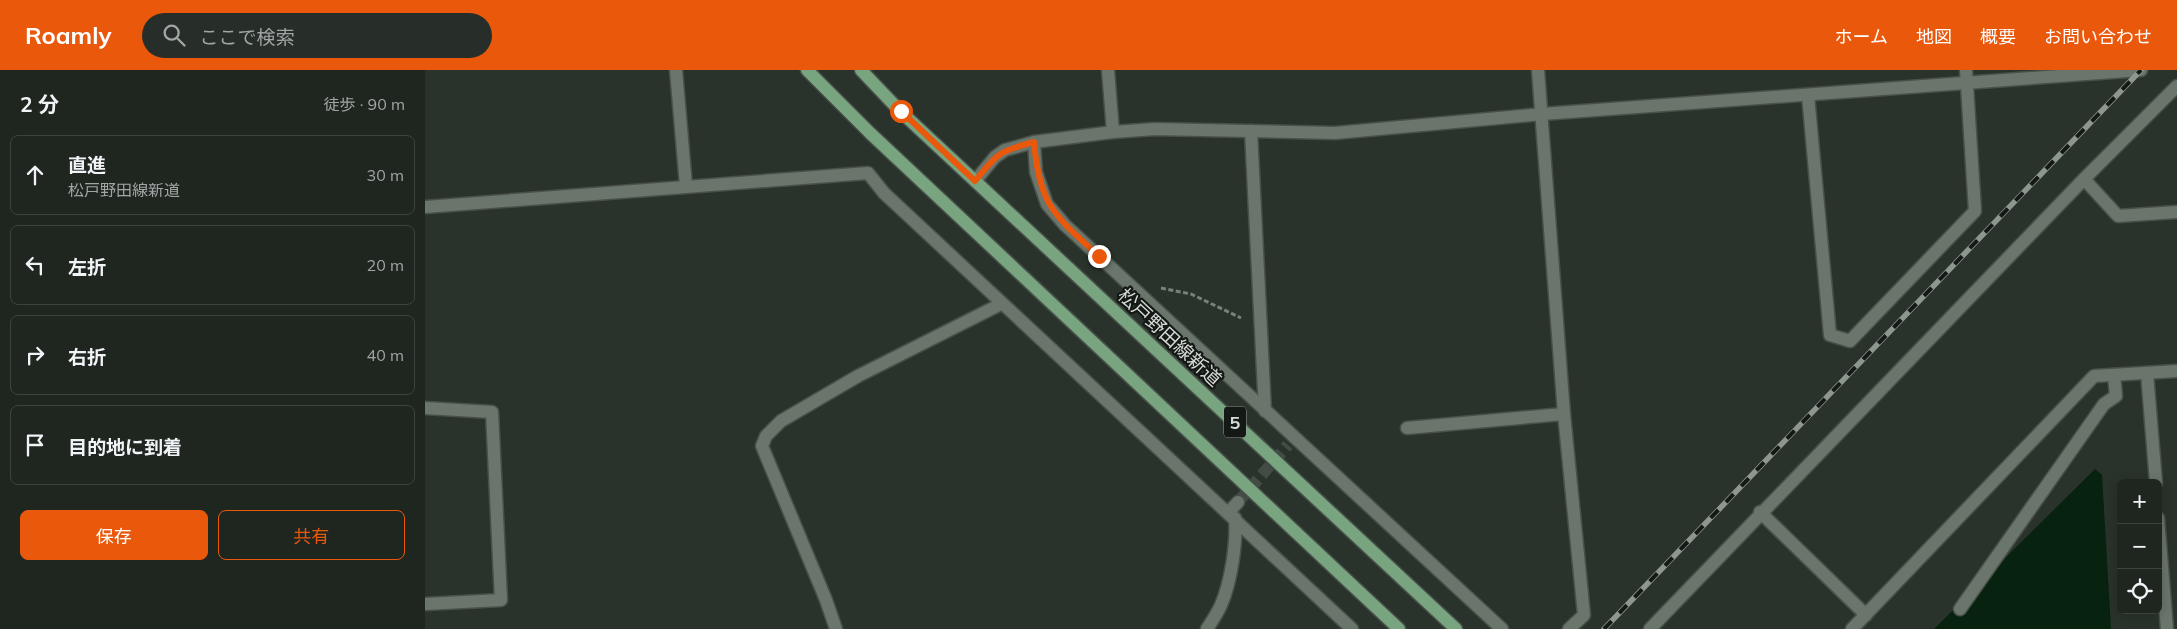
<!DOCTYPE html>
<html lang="ja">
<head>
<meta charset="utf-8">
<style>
  :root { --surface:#1f2620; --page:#272e29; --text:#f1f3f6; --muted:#a1a5a5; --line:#3c433e; --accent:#ea580c }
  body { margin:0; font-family:Mulish,"Noto Sans JP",sans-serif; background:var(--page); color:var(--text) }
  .controls { position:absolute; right:15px; bottom:15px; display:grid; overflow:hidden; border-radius:8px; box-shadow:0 2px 12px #0003 }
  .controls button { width:45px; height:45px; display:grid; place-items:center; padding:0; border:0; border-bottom:1px solid var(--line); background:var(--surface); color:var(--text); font:25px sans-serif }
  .stop { position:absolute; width:15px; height:15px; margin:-11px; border:4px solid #ea580c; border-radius:50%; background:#fff }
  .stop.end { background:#ea580c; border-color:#fff; box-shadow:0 1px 5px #0008 }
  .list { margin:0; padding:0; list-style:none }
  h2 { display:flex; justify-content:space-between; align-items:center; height:65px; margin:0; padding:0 20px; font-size:21px }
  h2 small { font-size:16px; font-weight:400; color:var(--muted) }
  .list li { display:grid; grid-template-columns:32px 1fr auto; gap:15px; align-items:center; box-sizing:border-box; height:80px; margin:0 10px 10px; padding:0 10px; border:1px solid var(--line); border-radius:8px }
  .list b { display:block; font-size:19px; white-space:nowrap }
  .list p { margin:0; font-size:16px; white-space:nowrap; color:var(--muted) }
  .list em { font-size:16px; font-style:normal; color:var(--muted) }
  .actions { display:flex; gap:10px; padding:15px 20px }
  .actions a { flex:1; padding:11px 0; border:1px solid var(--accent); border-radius:8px; text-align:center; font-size:18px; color:var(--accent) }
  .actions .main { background:var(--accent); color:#fff }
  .icon { flex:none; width:28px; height:28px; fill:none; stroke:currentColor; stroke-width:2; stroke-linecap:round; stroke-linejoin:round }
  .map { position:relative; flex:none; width:1752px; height:559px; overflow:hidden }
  header { display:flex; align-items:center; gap:30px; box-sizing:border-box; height:70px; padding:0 25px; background:var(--accent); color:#fff }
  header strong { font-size:24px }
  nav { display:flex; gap:28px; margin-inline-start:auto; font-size:18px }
  .search { width:350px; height:45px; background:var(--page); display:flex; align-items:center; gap:12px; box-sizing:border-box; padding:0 18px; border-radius:28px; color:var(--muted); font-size:19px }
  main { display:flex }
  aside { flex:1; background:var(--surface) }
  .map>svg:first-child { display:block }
  .water { fill:#07220e }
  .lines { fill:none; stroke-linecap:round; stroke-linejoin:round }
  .minor-tunnel { stroke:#434c44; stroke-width:12; stroke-dasharray:12 6; stroke-linecap:butt }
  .service-casing { stroke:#485049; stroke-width:15 }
  .minor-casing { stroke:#485049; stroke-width:15 }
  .primary-casing { stroke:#485049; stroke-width:15 }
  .path { stroke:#79817b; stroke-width:3; stroke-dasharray:5 2.5; stroke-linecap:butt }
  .service { stroke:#6a756c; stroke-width:12 }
  .minor { stroke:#6a756c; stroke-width:12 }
  .primary { stroke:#78a480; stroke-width:12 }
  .rail-casing { stroke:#8e9690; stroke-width:5.5 }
  .rail { stroke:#151916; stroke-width:4; stroke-dasharray:11; stroke-linecap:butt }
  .route { stroke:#ea580c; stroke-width:6 }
  .labels { text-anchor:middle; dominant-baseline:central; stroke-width:4.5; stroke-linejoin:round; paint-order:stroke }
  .shield { fill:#151916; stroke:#9ba09c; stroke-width:1 }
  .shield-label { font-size:18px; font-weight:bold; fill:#d4dad5 }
  .street-label { font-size:19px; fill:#d4dad5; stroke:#151916 }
</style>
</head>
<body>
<header>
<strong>Roamly</strong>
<div class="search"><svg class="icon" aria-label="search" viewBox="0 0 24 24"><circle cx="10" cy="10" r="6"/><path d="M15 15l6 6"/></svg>ここで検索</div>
<nav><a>ホーム</a><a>地図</a><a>概要</a><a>お問い合わせ</a></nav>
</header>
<main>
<aside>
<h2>2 分<small>徒歩 · 90 m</small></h2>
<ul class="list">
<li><svg class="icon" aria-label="ahead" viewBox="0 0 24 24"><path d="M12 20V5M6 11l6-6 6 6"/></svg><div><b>直進</b><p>松戸野田線新道</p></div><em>30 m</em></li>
<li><svg class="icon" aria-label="left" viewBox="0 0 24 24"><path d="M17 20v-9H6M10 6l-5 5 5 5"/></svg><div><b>左折</b></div><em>20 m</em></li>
<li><svg class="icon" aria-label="right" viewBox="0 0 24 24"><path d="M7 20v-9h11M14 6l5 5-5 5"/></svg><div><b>右折</b></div><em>40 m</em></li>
<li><svg class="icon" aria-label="arrive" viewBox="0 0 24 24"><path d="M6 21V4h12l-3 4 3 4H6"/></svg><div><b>目的地に到着</b></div></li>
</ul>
<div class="actions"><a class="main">保存</a><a>共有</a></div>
</aside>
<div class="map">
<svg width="1752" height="559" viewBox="0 0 1752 559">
  <rect width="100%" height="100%" fill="#29332b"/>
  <polygon class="water" points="1670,399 1677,405 1686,559 1509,559"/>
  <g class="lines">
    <polyline class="minor-tunnel" points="813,432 863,375"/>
    <g class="service-casing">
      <g id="service">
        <polyline points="251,0 261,116"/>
        <polyline points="826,61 840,341"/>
        <polyline points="0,338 67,342 76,530 0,534"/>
        <polyline points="982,358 1139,344"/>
        <polyline points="1535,539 1679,334 1691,326 1689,305"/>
        <path d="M782,559c5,-8 10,-15 14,-24 10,-23 16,-62 14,-87"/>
      </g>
    </g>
    <g class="minor-casing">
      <g id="minor">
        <polyline points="683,0 688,62"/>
        <polyline points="1113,0 1139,344 1159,545 1144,559"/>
        <polyline points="1383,25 1405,265 1425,271 1550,141 1541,0"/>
        <polyline points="609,72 611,102 622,134 640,155 1077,559"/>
        <polyline points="1659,109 1693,146 1752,142"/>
        <polyline points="550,111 570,87 580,80 609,72 688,62 730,59 910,63 1117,44 1716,0"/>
        <polyline points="0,137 443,103 459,123 927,559"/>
        <polyline points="1722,303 1731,413"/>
        <polyline points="1335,442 1441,545"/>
        <polyline points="803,443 813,432"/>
        <polyline points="1733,448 1742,559"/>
        <polyline points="411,559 401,530 337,376 341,366 356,351 433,306 576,234"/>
        <polyline points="1225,559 1659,109 1752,16"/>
        <polyline points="1427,559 1669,306 1752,301"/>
      </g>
    </g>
    <g class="primary-casing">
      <g id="primary">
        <polyline points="382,0 445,63 974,559"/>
        <polyline points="436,0 475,41 1031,559"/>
      </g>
    </g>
    <polyline class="path" points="736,218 766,224 816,248"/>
    <use href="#service" class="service"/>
    <use href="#minor" class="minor"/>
    <use href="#primary" class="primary"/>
    <g class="rail-casing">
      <polyline id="rail" points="1179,559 1716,0"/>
    </g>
    <use href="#rail" class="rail"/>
  </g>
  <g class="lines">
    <path class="route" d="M476,41l74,70c23,-28 24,-30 59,-39 5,63 20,73 65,114"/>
  </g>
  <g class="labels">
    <rect class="shield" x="799" y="336.5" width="22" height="31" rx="4"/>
    <g class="shield-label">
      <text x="810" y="352">5</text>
    </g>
    <g class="street-label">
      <text transform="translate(745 267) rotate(43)">松戸野田線新道</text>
    </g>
  </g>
</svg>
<div class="controls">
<button>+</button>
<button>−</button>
<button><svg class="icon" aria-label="locate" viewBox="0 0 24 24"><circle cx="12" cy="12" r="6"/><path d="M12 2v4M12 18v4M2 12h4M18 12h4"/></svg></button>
</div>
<div class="stop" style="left:476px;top:41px"></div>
<div class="stop end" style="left:674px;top:186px"></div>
</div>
</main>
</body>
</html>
